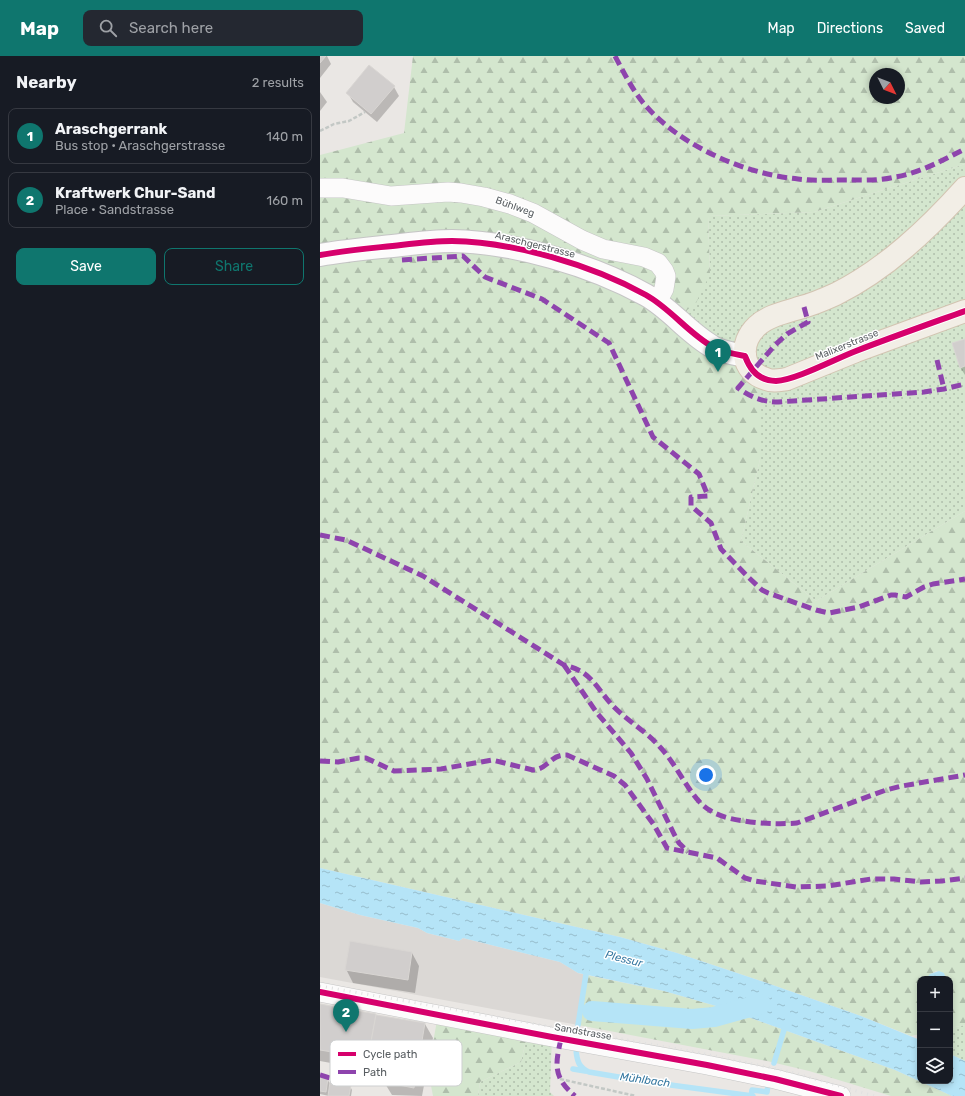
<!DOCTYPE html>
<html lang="en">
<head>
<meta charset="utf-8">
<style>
  :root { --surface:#171b24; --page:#242831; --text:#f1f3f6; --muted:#9ea1a6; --line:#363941; --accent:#0f766e }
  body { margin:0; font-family:Rubik,sans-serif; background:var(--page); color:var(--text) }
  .controls { position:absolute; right:12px; bottom:12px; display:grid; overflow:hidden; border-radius:8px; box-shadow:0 2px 6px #0003 }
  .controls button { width:36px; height:36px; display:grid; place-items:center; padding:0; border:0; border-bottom:1px solid var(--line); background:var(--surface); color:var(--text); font:20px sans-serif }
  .compass { position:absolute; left:549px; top:12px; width:36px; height:36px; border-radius:50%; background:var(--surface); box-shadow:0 2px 6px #0003; rotate:132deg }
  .you { position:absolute; left:386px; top:719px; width:14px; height:14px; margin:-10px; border:3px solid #fff; border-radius:50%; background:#1a73e8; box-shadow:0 0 0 6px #1a73e833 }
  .badge { display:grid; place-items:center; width:26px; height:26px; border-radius:50%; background:var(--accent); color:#fff; font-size:13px; font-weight:700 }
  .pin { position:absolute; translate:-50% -33px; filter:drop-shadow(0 1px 2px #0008) }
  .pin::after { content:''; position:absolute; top:21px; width:14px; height:12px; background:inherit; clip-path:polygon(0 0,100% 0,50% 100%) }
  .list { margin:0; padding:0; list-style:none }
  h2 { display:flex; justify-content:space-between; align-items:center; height:52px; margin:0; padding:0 16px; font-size:17px }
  h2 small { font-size:13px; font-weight:400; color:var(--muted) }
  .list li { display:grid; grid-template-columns:26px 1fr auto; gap:12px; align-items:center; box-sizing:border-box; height:56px; margin:0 8px 8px; padding:0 8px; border:1px solid var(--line); border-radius:8px }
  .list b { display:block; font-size:15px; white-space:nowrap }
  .list p { margin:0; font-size:13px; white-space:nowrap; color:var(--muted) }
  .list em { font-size:13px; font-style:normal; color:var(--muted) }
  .actions { display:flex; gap:8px; padding:12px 16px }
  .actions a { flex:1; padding:9px 0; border:1px solid var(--accent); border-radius:8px; text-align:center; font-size:14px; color:var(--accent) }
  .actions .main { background:var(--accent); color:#fff }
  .icon { flex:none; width:22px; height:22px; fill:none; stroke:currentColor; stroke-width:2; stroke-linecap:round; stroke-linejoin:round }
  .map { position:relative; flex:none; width:645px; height:1040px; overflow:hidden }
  header { display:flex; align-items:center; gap:24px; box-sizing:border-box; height:56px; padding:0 20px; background:var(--accent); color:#fff }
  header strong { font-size:19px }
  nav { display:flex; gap:22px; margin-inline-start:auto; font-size:14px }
  .search { width:280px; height:36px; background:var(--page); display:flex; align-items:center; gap:10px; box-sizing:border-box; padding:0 14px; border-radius:8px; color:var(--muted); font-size:15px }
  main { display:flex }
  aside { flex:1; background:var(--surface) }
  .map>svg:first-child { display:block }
  .industrial { fill:#dbd8d5 }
  .grass { fill:url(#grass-dots) }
  .forest { fill:url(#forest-firs); fill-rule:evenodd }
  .water { fill:url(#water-ripples) }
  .shadow { fill:#0003 }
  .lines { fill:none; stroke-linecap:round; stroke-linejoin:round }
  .stream { stroke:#b5e4f7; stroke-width:5.5 }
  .canal { stroke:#b5e4f7; stroke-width:20 }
  .building { fill:#d1cecd; stroke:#d9d6d3 }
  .minor-casing { stroke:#c5c5c5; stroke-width:20 }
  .tertiary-casing { stroke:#c5c5c5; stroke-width:24 }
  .primary-casing { stroke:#d2c4b1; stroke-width:24 }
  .path { stroke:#c3c8c5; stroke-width:2.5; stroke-dasharray:4 2; stroke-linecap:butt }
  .minor { stroke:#fcfbfb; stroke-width:19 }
  .tertiary { stroke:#fcfbfb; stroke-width:22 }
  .primary { stroke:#f2eee6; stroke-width:22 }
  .rail { stroke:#e1e1e1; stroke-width:3; stroke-dasharray:1 5; stroke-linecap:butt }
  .quiet { stroke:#8e44ad; stroke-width:5; stroke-dasharray:10 5; stroke-linecap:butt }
  .cycleway-casing { stroke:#fff; stroke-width:8 }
  .cycleway { stroke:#d6006c; stroke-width:6 }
  .labels { text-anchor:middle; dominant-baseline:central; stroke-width:3; stroke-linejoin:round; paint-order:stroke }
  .street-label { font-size:10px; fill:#595e62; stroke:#fff }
  .water-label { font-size:11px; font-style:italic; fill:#3678a1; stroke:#fff }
  .key { fill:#fff; stroke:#cdcfd0; stroke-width:1 }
  .key-label { font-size:11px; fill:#595e62 }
</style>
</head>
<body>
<header>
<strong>Map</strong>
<div class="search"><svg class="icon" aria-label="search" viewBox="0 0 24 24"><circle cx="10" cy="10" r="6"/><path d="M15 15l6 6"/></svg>Search here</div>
<nav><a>Map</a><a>Directions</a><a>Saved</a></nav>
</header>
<main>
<aside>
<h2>Nearby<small>2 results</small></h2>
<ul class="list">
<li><span class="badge">1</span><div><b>Araschgerrank</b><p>Bus stop · Araschgerstrasse</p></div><em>140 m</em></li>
<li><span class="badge">2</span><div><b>Kraftwerk Chur-Sand</b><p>Place · Sandstrasse</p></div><em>160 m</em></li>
</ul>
<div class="actions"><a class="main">Save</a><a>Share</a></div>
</aside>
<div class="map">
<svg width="645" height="1040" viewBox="0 0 645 1040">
  <defs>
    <pattern id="grass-dots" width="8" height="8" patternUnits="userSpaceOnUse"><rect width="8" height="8" fill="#d4e6ce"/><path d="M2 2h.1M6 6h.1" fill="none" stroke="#afbeab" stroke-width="1.8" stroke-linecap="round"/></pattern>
    <pattern id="forest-firs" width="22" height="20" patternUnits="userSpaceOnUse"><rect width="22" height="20" fill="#d4e6ce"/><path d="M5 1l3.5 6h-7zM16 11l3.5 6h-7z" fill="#afbeab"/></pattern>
    <pattern id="water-ripples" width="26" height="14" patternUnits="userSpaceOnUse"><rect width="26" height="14" fill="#b5e4f7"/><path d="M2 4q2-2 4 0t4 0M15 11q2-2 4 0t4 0" fill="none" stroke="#96bccb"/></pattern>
  </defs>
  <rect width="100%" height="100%" fill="#eae7e4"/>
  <polygon class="industrial" points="0,847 40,859 98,872 107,877 139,885 143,882 240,906 247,910 258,917 266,919 258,969 0,921"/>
  <g class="grass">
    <polygon points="645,108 645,455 496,545 421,485 440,403 357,262 390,218 388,160 494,156"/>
    <polygon points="645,969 645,1005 630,998 630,972"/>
    <polygon points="208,976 232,981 230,1036 234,1040 158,1040 160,1026 201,1006"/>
  </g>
  <g class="forest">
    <path d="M93,0h552v108l-151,48 -106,4 2,58 -14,29 -19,15 82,58 1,83 -19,82 75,60 149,-90v514l-15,3v-49h-4l-1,-4 -9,-4 -5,3 -5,5h-6v55l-9,2 -50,-20 -94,-33 -90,-30 -57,-16 -300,-69v-713l84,-22zM555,18h24v24h-24z"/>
    <polygon points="266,919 344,935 403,952 575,1014 632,1040 571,1040 489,1015 447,1005 258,969"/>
    <polygon points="118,959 208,976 201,1006 160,1026 158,1040 113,1040 108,1014"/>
  </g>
  <g class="water">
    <polygon points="0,812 300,881 357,897 447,927 541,960 600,984 600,1025 630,1025 630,998 645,1005 645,1040 632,1040 575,1014 403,952 344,935 258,917 240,906 143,882 139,885 107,877 98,872 40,859 0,847"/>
    <polygon points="619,915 624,917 626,923 606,923 610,918"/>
  </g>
  <g class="shadow">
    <polygon points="0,0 7,0 11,8 0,22"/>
    <polygon points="74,31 79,40 57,66 33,46 28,37"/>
    <polygon points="0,36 7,46 0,55"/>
    <polygon points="645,284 645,319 640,311"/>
    <polygon points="92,897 99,910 95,937 33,927 26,913"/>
    <polygon points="0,949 105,968 113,982 102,1040 72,1039 64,1026 65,1017 0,1005"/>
    <polygon points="0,1022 7,1023 11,1029 30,1030 32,1034 31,1040 9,1040 0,1038"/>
  </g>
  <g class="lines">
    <g class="stream">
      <polyline points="258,969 267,912"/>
      <path d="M256,994c1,11 3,18 13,22l59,10 105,14"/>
      <polyline points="454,1007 464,974 469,969"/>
      <polyline points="253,1013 265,1015"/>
      <polyline points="431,1040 432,1034 447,1036 448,1029"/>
    </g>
    <polyline class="canal" points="272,955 372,963 394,961 441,948"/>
  </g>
  <g class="building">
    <polygon points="0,0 6,0 0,7"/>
    <polygon points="49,9 75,30 51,58 26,37"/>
    <polygon points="645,283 645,310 640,312 632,287"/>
    <polygon points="30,885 92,896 88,924 25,914"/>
    <polygon points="0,948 56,958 48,1002 0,994"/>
    <polygon points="56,959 105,967 94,1032 63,1026 67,1005 48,1002"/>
    <polygon points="0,1021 8,1022 6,1036 0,1035"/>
    <polygon points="10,1026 31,1029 29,1040 8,1040"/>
  </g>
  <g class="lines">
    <g class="minor-casing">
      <g id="minor">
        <polyline points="0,132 23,132 71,140 128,136 141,137 164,141 190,148 213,157 262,184 283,193 324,201 338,207 344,215 346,220 344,233 337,246"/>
        <polyline points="0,936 232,981 387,1009 455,1023 521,1040"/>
      </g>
    </g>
    <g class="tertiary-casing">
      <path id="tertiary" d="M0,199c27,-5 54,-7 81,-10 17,-2 34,-4 51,-4 62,1 140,24 194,54 25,14 42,38 67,52 9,5 21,7 32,9"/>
    </g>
    <g class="primary-casing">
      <path id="primary" d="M645,132c-37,41 -79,81 -129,106 -11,5 -22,10 -34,13 -15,5 -33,8 -45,19 -18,17 -17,45 9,53 7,3 14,1 21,0l69,-28 109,-40"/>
    </g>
    <g class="path">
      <polyline points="0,75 14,68 29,65 45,56"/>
      <polyline points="240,1023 316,1040"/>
    </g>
    <use href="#minor" class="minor"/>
    <use href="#tertiary" class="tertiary"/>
    <use href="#primary" class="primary"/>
    <polyline class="rail" points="0,930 381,997 471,1016 554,1040"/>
    <g class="quiet">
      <path d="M295,0c9,17 18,35 30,49 36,41 99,69 153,74 16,2 32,1 48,1 16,0 33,1 49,-3 25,-4 48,-17 70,-28"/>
      <polyline points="82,204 143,200 165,221 222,243 289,287 333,381 379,418 388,440 371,441 371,450 391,467 401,493 427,520 442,534 448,537 496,554 509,557 539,551 571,539 575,539 586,541 604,531 613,528 645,523"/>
      <path d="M484,251l4,15 -21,12 -12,11 -37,43c13,9 24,14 40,14l146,-10 20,-3 21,-5"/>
      <polyline points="617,304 624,333"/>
      <path d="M0,479l26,5 77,36 141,89c27,6 31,21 48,40 14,15 34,26 48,42 13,14 22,32 33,47 5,7 11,13 18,17 19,12 64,14 86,12l89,-33 16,-4 63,-11"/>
      <polyline points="244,609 277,657 311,697 327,723 354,778 359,787 368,796"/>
      <path d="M0,705l18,1 21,-4h7l28,13 47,-2 51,-9 41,10c16,-1 17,-16 34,-15l47,21 11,9 29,40 13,23 50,10 28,20 10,3 41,6 32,-1 43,-7h23l27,3 21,-1 23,-3"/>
      <path d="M241,983c-6,26 -8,38 14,57"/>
      <polyline points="0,1019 13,1023"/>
    </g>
    <g class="cycleway-casing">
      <g id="cycleway">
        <path d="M0,199c27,-5 54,-7 81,-10 17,-2 34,-4 51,-4 62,1 140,24 194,54 25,14 42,38 67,52 9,5 21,7 32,9 5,14 14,25 31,25 20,-1 59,-22 80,-30 36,-14 73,-27 109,-40"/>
        <polyline points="0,936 232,981 387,1009 455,1023 521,1040"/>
      </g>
    </g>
    <use href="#cycleway" class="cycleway"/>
  </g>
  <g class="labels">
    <g class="street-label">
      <text transform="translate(195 151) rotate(20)">Bühlweg</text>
      <text transform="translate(215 189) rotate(14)">Araschgerstrasse</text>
      <text transform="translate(527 289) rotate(-22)">Malixerstrasse</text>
      <text transform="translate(263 976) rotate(10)">Sandstrasse</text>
    </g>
    <g class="water-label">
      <text transform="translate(304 903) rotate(14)">Plessur</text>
      <text transform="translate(325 1024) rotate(8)">Mühlbach</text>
    </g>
  </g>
  <rect x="10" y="984" width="132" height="46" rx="6" class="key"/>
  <rect x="18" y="996" width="18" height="4" fill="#d6006c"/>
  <rect x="18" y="1014" width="18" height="4" fill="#8e44ad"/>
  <g class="key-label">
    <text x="43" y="1002">Cycle path</text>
    <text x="43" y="1020">Path</text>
  </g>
</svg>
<div class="controls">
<button>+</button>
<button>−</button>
<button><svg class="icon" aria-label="layers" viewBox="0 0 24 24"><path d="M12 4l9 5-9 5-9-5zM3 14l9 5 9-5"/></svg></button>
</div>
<svg class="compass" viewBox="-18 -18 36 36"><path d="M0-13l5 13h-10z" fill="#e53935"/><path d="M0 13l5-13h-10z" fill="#9ea1a6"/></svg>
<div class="you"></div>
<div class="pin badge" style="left:398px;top:316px">1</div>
<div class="pin badge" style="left:26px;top:976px">2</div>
</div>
</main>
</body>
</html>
